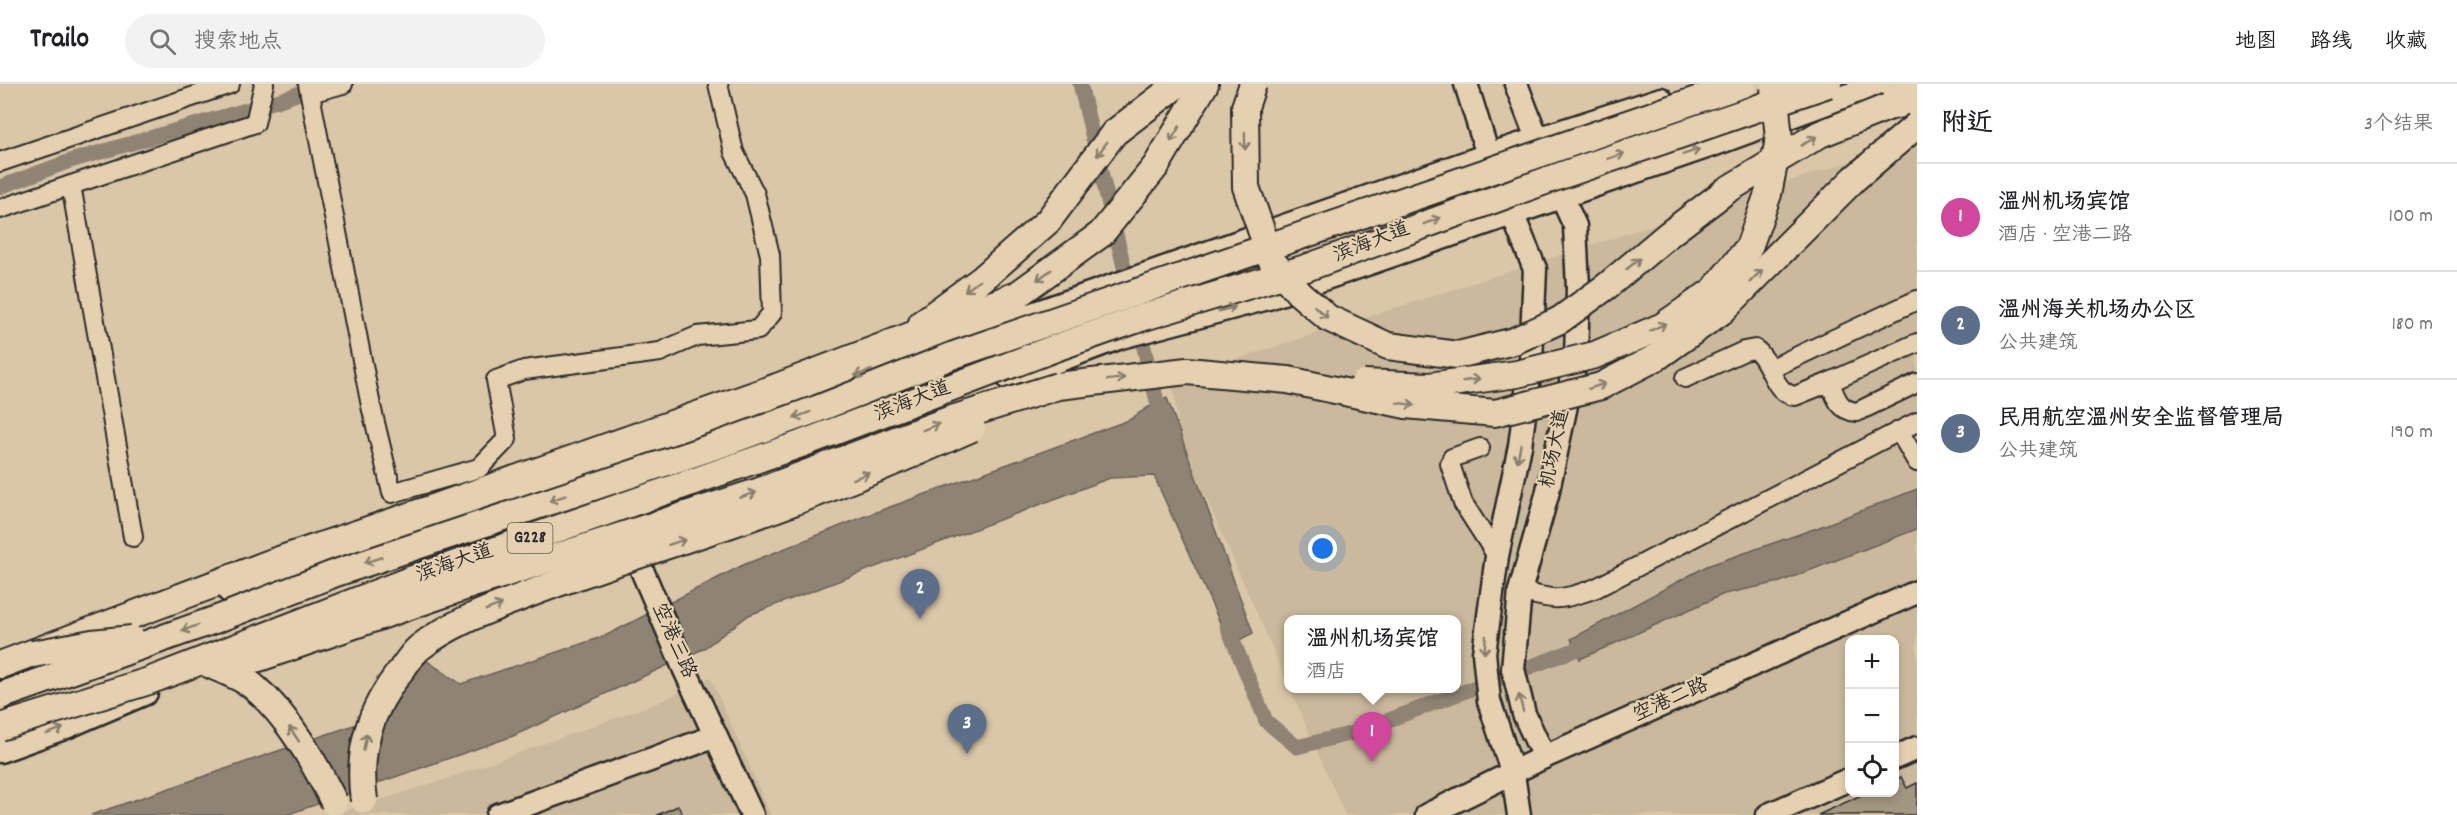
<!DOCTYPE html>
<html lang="zh">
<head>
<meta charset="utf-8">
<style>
  :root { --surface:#fff; --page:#f2f2f2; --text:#202124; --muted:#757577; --line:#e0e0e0; --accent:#1f6fb2 }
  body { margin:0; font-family:Dekko,"LXGW WenKai TC",sans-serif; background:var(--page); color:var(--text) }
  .controls { position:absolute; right:18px; bottom:18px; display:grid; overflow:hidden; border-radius:12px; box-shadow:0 3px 9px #0003 }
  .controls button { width:54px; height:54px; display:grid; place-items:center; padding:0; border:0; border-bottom:2px solid var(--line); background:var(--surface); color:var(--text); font:30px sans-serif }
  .you { position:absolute; left:1323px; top:465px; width:21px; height:21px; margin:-15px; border:4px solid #fff; border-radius:50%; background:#1a73e8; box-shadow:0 0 0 9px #1a73e833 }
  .badge { display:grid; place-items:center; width:39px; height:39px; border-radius:50%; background:var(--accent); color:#fff; font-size:20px; font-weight:700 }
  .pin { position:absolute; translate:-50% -50px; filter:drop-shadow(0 2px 3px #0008) }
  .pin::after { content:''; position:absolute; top:32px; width:21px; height:18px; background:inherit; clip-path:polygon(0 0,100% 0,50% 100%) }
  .popup { position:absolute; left:1284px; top:531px; width:177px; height:78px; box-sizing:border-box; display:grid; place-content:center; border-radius:12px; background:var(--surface); filter:drop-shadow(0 2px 4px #0005); font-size:20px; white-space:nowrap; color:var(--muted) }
  .popup b { font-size:22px; color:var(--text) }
  .popup::after { content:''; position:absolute; left:50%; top:100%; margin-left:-12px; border:12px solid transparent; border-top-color:var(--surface) }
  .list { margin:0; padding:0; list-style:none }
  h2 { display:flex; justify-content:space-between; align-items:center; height:78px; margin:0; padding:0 24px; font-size:26px }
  h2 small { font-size:20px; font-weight:400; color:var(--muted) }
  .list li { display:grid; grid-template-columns:39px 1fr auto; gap:18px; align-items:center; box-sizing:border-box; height:108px; padding:0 24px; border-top:2px solid var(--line) }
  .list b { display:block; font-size:22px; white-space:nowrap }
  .list p { margin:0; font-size:20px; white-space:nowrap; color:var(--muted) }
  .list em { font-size:20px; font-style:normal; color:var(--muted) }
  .icon { flex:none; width:33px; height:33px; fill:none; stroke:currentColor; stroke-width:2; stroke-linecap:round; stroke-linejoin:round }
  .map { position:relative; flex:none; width:1917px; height:731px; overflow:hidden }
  header { display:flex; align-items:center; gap:36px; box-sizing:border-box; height:84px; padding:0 30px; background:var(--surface); border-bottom:2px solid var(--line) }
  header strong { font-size:28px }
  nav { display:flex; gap:33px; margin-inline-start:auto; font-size:21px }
  .search { width:420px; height:54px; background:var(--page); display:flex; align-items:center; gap:15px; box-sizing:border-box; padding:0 21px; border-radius:33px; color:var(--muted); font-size:22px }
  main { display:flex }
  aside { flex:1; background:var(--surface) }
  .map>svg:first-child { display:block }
  .built { fill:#cab99c; fill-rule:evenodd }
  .water { fill:#8f8473; stroke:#676056; stroke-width:1.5 }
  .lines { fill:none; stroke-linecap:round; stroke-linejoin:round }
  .canal { stroke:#8f8473; stroke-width:15 }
  .building { fill:#a49781; stroke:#2b2b2b; stroke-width:1.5 }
  .minor-casing { stroke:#2b2b2b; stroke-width:22 }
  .major-casing { stroke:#2b2b2b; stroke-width:27 }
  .highway-casing { stroke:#2b2b2b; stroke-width:30 }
  .minor { stroke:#e5d1b0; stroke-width:18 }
  .major { stroke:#e5d1b0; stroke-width:22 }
  .highway { stroke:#e5d1b0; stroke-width:26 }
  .highway-bridge-casing { stroke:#2b2b2b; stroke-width:30; stroke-linecap:butt }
  .highway-bridge { stroke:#e5d1b0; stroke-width:26 }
  .oneway { stroke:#887e6e }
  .labels { text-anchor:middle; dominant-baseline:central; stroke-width:4.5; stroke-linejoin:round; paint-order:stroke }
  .shield { fill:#e5d1b0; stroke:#635d53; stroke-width:1.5 }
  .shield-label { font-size:18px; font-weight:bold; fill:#2b2b2b }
  .street-label { font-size:20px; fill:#2b2b2b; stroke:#e5d1b0 }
</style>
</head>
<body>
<header>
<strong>Trailo</strong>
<div class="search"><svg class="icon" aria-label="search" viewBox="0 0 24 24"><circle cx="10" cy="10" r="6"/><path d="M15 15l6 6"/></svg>搜索地点</div>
<nav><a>地图</a><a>路线</a><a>收藏</a></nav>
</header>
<main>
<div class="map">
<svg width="1917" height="731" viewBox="0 0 1917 731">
  <rect width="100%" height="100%" fill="#dac7a8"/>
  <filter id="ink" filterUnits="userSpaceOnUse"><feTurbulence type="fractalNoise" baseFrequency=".0167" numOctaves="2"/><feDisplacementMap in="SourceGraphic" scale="12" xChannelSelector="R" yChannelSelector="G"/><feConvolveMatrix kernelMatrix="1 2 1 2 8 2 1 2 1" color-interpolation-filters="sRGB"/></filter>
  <g filter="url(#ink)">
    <g class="built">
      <path d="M1917,56v675h-572l-55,-126 166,-1v-68h-168v64l-107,-243 -9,-61zM1850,556h44v152h-44z"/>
      <polygon points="710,593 771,731 332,731 443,696 660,618"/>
    </g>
    <g class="water">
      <polygon points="1167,314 1253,549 1230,561 1154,392 1110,394 749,531 703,565 513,652 286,731 91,731 389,629 406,596 427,577 461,600 605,552 743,481 868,431 1129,336 1147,324"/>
      <polygon points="1917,405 1917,445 1780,498 1724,510 1580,575 1571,555 1707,482 1817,444"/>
    </g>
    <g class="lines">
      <g class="canal">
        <polyline points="1080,0 1129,204"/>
        <polyline points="0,103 70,77 280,16 320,2"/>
        <polyline points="1138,239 1162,338"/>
        <polyline points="1227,542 1266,637 1297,663 1357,648 1585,562"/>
      </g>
    </g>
    <g class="building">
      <polygon points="1901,693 1907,704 1917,699 1917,731 1818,731 1868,708 1894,708 1894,696"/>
      <polygon points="678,722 683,731 657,731"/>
    </g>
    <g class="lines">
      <g class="minor-casing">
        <g id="minor">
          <polyline points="308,0 371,322 392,409 479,384 507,355 496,296 524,286 660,268 697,252 758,246 772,229 770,171 755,110 734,68 718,0"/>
          <polyline points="310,9 343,0"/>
          <polyline points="0,78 230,0"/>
          <polyline points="71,101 133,453"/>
          <polyline points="0,125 255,39 264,0"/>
          <path d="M1917,259l-87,39c5,14 9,29 27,30l60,-29"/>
          <polyline points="1770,285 1917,216"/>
          <path d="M1685,294l59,-27 11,-2c17,12 17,44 40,47l35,-14"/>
          <polyline points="1917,338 1899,347 1917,378"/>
          <polyline points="1480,364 1452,374 1450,380 1463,419 1497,472"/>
          <path d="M1520,507c35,10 41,10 76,-3l303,-157"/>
        </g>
      </g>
      <g class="major-casing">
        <g id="major">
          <polyline points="1466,0 1488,71 1535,185 1531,277 1520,362 1497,472 1484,569 1489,617 1513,690 1519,731"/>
          <polyline points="1516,0 1543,70"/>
          <polyline points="1883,12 1917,2"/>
          <polyline points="1009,295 1121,253 1268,214 1715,60 1879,0"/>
          <polyline points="575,455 747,392"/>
          <polyline points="629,456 684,584 752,731"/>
          <polyline points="229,507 599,381 1488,71 1661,15"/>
          <polyline points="0,667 64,644 146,609"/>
          <polyline points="1544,673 1524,630 1513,585 1520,507 1547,411 1576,274 1578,204 1575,142 1556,100"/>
          <polyline points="1894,674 1917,664"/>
          <polyline points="498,731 716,652"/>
          <polyline points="1427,731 1544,673 1917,508"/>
          <polyline points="1768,731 1850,695"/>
        </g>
      </g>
      <g class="highway-casing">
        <g id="highway">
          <polyline points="1888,23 1917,16"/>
          <polyline points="922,239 982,195 1048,137 1114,49 1178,0"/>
          <polyline points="1058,302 1187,287 1288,296"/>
          <polyline points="0,581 273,478 433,424 777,303 1017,211 1101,150 1156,82 1205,0"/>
        </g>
      </g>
      <use href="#minor" class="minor"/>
      <use href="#major" class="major"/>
      <use href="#highway" class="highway"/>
      <g class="highway-bridge-casing">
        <g id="highway-bridge">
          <polyline points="1253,0 1245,23 1246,103 1272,177 1299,209 1328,234 1388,262 1458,271 1514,257 1560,236 1607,202 1669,150 1727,106 1820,50 1888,23"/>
          <polyline points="1288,296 1406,321 1495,329 1601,302 1657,273 1722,227 1854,95 1917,41"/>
          <polyline points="1364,299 1429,302 1517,290 1595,271 1663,242 1713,207 1749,163 1768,110 1779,55 1774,3"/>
          <polyline points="33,570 92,559 132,555"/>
          <path d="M209,580c14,7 34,13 46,24 35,30 59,74 79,114"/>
          <polyline points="229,580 259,574 473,500 760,407 949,336 1058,302"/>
          <polyline points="0,612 220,534 336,489 718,361 817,325 954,271 1743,0"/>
          <polyline points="0,643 149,597 413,495 801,360 1058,263 1141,234 1306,184 1548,96 1828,0"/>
          <path d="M364,716c-7,-51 6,-91 38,-131 5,-7 11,-16 17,-21 33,-26 72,-39 110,-54 67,-26 134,-47 202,-70 82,-27 162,-61 241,-96"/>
        </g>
      </g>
      <use href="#highway-bridge" class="highway-bridge"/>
    </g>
    <defs><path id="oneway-shaft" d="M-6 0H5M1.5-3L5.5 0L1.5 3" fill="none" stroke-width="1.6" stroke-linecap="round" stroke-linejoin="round" transform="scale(1.5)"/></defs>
    <g class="oneway">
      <use href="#oneway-shaft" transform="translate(1175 50) rotate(121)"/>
      <use href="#oneway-shaft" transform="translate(1245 57) rotate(89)"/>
      <use href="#oneway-shaft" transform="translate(1809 57) rotate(-31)"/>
      <use href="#oneway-shaft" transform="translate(1102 65) rotate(127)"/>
      <use href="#oneway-shaft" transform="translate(1691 68) rotate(-19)"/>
      <use href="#oneway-shaft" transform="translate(1616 72) rotate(-19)"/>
      <use href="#oneway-shaft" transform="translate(1432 137) rotate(-20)"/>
      <use href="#oneway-shaft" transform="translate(1633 180) rotate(-40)"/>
      <use href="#oneway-shaft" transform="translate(1044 191) rotate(144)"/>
      <use href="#oneway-shaft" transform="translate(1756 192) rotate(-45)"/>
      <use href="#oneway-shaft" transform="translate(972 202) rotate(144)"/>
      <use href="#oneway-shaft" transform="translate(1227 225) rotate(-15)"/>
      <use href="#oneway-shaft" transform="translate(1321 228) rotate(41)"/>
      <use href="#oneway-shaft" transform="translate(1658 243) rotate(-26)"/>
      <use href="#oneway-shaft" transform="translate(863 289) rotate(161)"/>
      <use href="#oneway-shaft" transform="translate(1116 295) rotate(-7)"/>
      <use href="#oneway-shaft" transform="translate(1471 296) rotate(-8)"/>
      <use href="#oneway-shaft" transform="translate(1597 302) rotate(-19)"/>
      <use href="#oneway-shaft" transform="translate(1406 320) rotate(9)"/>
      <use href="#oneway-shaft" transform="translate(802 331) rotate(160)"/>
      <use href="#oneway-shaft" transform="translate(931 343) rotate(-21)"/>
      <use href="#oneway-shaft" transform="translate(1519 369) rotate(100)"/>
      <use href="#oneway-shaft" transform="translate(861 392) rotate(-22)"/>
      <use href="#oneway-shaft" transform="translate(748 411) rotate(-19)"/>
      <use href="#oneway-shaft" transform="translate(558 414) rotate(161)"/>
      <use href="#oneway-shaft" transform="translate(677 458) rotate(-18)"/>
      <use href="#oneway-shaft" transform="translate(373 476) rotate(161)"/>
      <use href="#oneway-shaft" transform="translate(494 523) rotate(-21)"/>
      <use href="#oneway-shaft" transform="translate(190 544) rotate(160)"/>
      <use href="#oneway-shaft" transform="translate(1485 561) rotate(95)"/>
      <use href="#oneway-shaft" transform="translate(1521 619) rotate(-104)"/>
      <use href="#oneway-shaft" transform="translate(55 647) rotate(-20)"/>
      <use href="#oneway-shaft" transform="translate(294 650) rotate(-124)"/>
      <use href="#oneway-shaft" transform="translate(365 658) rotate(-79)"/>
    </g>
  </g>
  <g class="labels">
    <rect class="shield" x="507.5" y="439" width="45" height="30" rx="4.5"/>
    <g class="shield-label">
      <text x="530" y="454">G228</text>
    </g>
    <g class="street-label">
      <text transform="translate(1372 159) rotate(-21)">滨海大道</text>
      <text transform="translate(913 318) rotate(-21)">滨海大道</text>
      <text transform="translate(1556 365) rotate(-79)">机场大道</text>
      <text transform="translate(455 480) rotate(-19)">滨海大道</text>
      <text transform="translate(673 557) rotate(66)">空港三路</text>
      <text transform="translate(1671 617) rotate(-24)">空港二路</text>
    </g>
  </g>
</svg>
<div class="controls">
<button>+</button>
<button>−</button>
<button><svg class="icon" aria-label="locate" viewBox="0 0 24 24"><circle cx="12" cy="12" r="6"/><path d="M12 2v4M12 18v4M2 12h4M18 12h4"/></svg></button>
</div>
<div class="you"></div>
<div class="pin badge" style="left:1372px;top:678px;background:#d1479c">1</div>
<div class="popup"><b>温州机场宾馆</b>酒店</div>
<div class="pin badge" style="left:920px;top:535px;background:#5c6f8a">2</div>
<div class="pin badge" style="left:967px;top:670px;background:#5c6f8a">3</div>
</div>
<aside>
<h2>附近<small>3个结果</small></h2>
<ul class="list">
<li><span class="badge" style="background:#d1479c">1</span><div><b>温州机场宾馆</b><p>酒店 · 空港二路</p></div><em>100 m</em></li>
<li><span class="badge" style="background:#5c6f8a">2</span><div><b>温州海关机场办公区</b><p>公共建筑</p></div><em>180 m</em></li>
<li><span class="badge" style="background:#5c6f8a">3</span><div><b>民用航空温州安全监督管理局</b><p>公共建筑</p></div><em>190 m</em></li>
</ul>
</aside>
</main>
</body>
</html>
